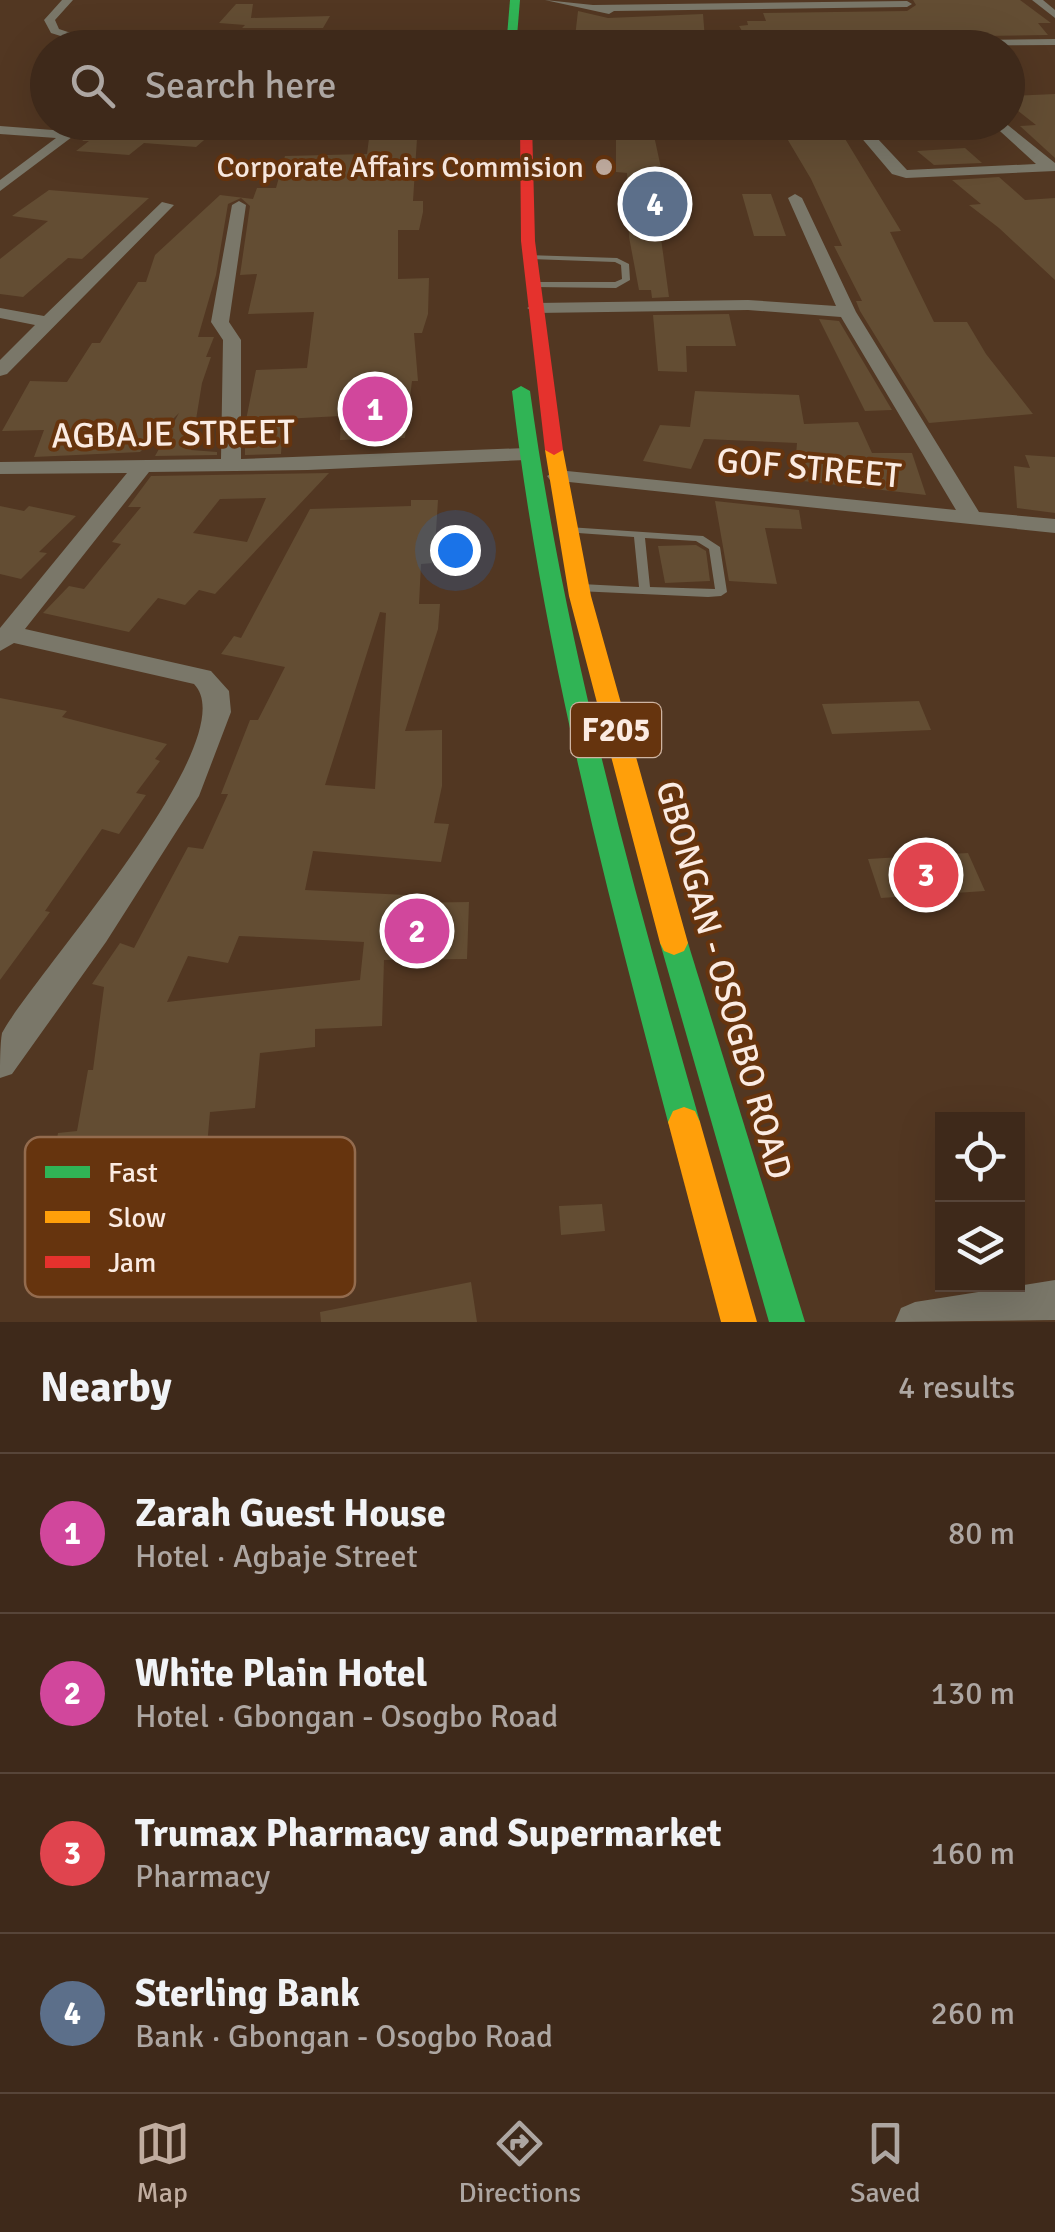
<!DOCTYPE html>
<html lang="en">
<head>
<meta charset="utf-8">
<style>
  :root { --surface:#3e291a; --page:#493527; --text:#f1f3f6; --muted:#ada6a2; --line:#574539; --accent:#c0ac9f }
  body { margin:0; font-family:Signika,sans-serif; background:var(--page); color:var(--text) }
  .controls { position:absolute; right:30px; bottom:30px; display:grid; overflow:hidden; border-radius:0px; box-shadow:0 10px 40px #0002 }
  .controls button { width:90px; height:90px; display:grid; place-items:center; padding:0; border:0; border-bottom:2px solid var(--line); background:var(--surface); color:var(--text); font:50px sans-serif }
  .you { position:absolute; left:455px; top:550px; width:35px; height:35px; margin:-25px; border:8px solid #fff; border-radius:50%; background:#1a73e8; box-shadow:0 0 0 15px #1a73e833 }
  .badge { display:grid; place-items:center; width:65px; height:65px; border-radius:50%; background:var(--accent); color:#fff; font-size:32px; font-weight:700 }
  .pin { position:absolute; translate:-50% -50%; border:5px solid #fff; box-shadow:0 2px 10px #0006 }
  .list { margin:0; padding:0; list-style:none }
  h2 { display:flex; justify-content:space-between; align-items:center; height:130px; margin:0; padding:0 40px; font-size:42px }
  h2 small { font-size:32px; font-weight:400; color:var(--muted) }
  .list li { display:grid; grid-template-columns:65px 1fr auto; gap:30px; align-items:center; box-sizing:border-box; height:160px; padding:0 40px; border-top:2px solid var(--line) }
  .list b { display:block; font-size:38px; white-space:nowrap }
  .list p { margin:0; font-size:32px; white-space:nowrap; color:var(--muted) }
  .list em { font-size:32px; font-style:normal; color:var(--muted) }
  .icon { flex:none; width:55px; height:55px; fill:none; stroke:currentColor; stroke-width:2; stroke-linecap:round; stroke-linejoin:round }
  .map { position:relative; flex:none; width:1055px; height:1322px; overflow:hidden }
  .search { position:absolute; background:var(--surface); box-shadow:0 10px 40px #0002; left:30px; right:30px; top:30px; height:110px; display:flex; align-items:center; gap:25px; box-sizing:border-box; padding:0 35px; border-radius:55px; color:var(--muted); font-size:38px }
  .sheet { height:770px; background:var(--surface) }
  nav { display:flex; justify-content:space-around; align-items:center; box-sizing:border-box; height:140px; border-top:2px solid var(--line); background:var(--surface); font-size:28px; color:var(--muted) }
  nav a { display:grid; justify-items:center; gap:5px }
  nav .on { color:var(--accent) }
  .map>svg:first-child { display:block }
  .building { fill:#634d33; fill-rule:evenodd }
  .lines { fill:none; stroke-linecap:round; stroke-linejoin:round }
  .lane { fill:#7a7769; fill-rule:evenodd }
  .street { fill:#7a7769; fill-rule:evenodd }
  .fast { fill:#30b455; fill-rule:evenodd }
  .slow { fill:#ff9f0a; fill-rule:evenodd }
  .jam { fill:#e5322d; fill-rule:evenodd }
  .poi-dot { fill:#c0ac9f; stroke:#66340e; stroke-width:4 }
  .labels { text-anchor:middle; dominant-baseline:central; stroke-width:8; stroke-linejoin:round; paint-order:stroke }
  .far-poi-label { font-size:30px; fill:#fbebe2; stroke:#66340e; text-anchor:end }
  .shield { fill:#66340e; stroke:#ceb4a2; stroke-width:2.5 }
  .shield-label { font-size:32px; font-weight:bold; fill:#fbebe2 }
  .street-label { font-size:35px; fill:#fbebe2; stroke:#66340e }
  .key { fill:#66340e; stroke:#936b4e; stroke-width:2.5 }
  .key-label { font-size:28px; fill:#fbebe2 }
</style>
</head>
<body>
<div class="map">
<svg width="1055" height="1322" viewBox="0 0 1055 1322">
  <rect width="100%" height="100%" fill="#523722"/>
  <g class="building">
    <polygon points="913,0 1020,0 1051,23 1038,23 1048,35 747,39 739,26 748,25 747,21 766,21 763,13 907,11 916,5"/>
    <polygon points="236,4 253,4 251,18 330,16 323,28 242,28 245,25 219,23"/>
    <polygon points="578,11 608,18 703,14 705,39 575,37"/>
    <polygon points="230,42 316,42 313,48 225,48"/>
    <polygon points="1055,94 1055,158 1020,126 1036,125 1008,103 1008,96"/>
    <polygon points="107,122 174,126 225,122 196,147 144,143 129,155 76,151 89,141 82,141"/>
    <polygon points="616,122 651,122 663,177 677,177 682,210 657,209 669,297 652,298 651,290 639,290 629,237 627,173 616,172"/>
    <polygon points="371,123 418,123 413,201 423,201 423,212 419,230 398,230 398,279 429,278 428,314 422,333 414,333 418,381 412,381 405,438 340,440 341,416 283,419 281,454 245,455 245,425 256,370 307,368 314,312 248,314 257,274 240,275 250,206 241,198 228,204 216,275 198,337 214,337 206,357 211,357 202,383 191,450 217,452 217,455 155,456 179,413 140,452 34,457 44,430 2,431 30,381 67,382 92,343 100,343 138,282 146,282 155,255 220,195 253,199 257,188 276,188 285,156 367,154"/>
    <polygon points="836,124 901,231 890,232 934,322 967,322 986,354 1033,414 929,423 860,311 856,301 862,301 834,246 842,246 811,179 779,125"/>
    <polygon points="965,148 982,163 934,165 917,151"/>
    <polygon points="999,177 1025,200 1055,198 1055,280 999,228 969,205 981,204 952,180"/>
    <polygon points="49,190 149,198 82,259 68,258 23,297 0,294 0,259 48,221 12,216"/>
    <polygon points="742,194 771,194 786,236 754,236"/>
    <polygon points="729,314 736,346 686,346 687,372 658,371 653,315"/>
    <polygon points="819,319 839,321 892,410 865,411"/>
    <polygon points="695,391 799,395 804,424 858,422 872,453 912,453 926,495 794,480 797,443 704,439 691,469 643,461 660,425 690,427"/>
    <polygon points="1025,455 1055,457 1055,513 1017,508 1014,466 1030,468"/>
    <path d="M329,473l-114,121 -16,-4 -14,15 -27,-7 -29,34 -86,-19 26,-27 15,3 37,-45 -9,-2 29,-35h-13l23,-31zM266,498l-19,44 -54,-9 27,-34z"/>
    <path d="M411,500h27l-4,63 -13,1 -2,40h21l-2,25 -33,102 37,-1v56l-8,37 15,1 -8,38 -128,-11 -8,39 101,5 -1,8 64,-1 -2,57 -83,1 -2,66 -67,3v18l-55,6 -5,55 -45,4 -8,91 -160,18 16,-88 19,-2 11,-61h5l11,-83 -12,-3 28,-41 14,5 54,-101 15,2 25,-55h-7l29,-74h8l27,-53 -64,-13 13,-18 7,2 69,-129 101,-3zM380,612l6,1 -11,176 -50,-4zM239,936l125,6 -4,38 -193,22 21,-46 40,7z"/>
    <polygon points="715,501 799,510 802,529 765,528 777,584 729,581"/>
    <polygon points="0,506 24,511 29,506 76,516 39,552 47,553 21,579 0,574"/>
    <polygon points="696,545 706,551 710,581 665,583 658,546"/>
    <polygon points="0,698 67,711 62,717 167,744 155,759 160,761 136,793 146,795 119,834 102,829 45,911 50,912 0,980"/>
    <polygon points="919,701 931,730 832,734 822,704"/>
    <polygon points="968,853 985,891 881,898 868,859"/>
    <polygon points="602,1204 605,1231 561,1235 559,1206"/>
    <polygon points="471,1282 477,1322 321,1322 320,1312"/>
  </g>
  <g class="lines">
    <g class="lane">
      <polygon points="527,255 617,258 629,264 630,280 616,288 533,287 529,284 530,282 615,282 622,279 621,265 615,262 530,259 526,257"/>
      <path d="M568,527l135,9 17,11 7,45 -6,4 -13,1 -131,-6 -2,-3 2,-3 4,-1 58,3 -5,-50 -70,-5 -2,-2 2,-2zM645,538l51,3 13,8 6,40 -65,-2z"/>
    </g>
    <g class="street">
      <polygon points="62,0 73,0 55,20 59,29 68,32 512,32 518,35 512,38 67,38 51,33 44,20"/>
      <polygon points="545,0 593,5 907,1 912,4 907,7 614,11 609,14"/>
      <polygon points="1032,0 1043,0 1055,10 1055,18"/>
      <polygon points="1055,39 1055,45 540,48 545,45"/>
      <polygon points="77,122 92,122 0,191 0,180 56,138 0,134 0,126 66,131"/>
      <polygon points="848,122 862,122 907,170 1036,164 990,122 1004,122 1055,163 1055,171 906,178 892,174"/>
      <polygon points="795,194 802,198 856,312 979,512 1055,519 1055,533 550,480 547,476 557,470 956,510 841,317 748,310 536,313 527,308 536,303 748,300 836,306 788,198"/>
      <path d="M239,201l7,4 -17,117 12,18v119l285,-11 10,6 -10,6 -218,10 -159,2 -124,157 186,42 18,20 2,21 -32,84 -93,146 -94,132 -12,4c0,-13 0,-34 2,-45 30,-56 246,-294 192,-349l-180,-41 -14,8v-23l127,-155 -127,1v-12l221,-3 2,-119 -12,-18 21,-117z"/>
      <polygon points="162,202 174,205 7,374 0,376 0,360 35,325 0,318 0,308 44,316"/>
      <polygon points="1055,1280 1055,1320 895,1322 901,1308 915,1302"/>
    </g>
    <g class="fast">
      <polygon points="510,0 520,0 516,48 506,48"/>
      <path d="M521,386l9,5c34,249 101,489 170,731l-5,11 -11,4 -11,-4 -5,-11c-64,-242 -127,-482 -156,-731z"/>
      <polygon points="674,931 684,935 688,943 805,1322 769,1322 660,943 664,935"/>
    </g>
    <g class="slow">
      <polygon points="554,445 563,450 591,596 688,943 684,951 674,955 664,951 660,943 569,596 545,450"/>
      <polygon points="684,1107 695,1111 700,1122 757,1322 721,1322 668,1122 673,1111"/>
    </g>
    <polygon class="jam" points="520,122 532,122 535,241 563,450 554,455 545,450 521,241"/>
  </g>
  <circle class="poi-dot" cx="604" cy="167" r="10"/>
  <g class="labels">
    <g class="far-poi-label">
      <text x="584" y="167">Corporate Affairs Commision</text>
    </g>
    <rect class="shield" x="571" y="703" width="90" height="54" rx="8"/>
    <g class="shield-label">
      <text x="616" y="730">F205</text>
    </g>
    <g class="street-label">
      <text transform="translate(173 434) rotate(-1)">AGBAJE STREET</text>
      <text transform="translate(809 468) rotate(5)">GOF STREET</text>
      <text transform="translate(724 980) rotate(74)">GBONGAN - OSOGBO ROAD</text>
    </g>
  </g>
  <rect x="25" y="1137" width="330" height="160" rx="15" class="key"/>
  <rect x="45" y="1166" width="45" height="12" fill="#30b455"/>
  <rect x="45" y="1211" width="45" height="12" fill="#ff9f0a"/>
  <rect x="45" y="1256" width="45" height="12" fill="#e5322d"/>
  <g class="key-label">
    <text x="108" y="1182">Fast</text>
    <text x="108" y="1227">Slow</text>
    <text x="108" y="1272">Jam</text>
  </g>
</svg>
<div class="controls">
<button><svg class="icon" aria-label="locate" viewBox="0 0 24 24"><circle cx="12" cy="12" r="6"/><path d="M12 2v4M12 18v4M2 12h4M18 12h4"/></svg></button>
<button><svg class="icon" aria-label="layers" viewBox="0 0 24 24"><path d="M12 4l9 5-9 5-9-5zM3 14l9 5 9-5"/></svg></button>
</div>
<div class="you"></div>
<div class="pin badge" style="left:375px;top:409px;background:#d1479c">1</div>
<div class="pin badge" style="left:417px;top:931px;background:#d1479c">2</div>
<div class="pin badge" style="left:926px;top:875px;background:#e0444e">3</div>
<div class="pin badge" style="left:655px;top:204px;background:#5c6f8a">4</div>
<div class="search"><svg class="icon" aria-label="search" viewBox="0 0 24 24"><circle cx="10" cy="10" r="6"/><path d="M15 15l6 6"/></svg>Search here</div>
</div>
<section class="sheet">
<h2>Nearby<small>4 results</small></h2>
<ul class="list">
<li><span class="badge" style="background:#d1479c">1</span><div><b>Zarah Guest House</b><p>Hotel · Agbaje Street</p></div><em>80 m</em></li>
<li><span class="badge" style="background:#d1479c">2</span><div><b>White Plain Hotel</b><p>Hotel · Gbongan - Osogbo Road</p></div><em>130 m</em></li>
<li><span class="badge" style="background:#e0444e">3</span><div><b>Trumax Pharmacy and Supermarket</b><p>Pharmacy</p></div><em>160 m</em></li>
<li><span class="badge" style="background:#5c6f8a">4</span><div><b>Sterling Bank</b><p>Bank · Gbongan - Osogbo Road</p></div><em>260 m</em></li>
</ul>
</section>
<nav>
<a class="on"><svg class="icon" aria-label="map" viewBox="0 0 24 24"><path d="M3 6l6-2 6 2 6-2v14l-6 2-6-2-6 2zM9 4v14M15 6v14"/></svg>Map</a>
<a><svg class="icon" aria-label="directions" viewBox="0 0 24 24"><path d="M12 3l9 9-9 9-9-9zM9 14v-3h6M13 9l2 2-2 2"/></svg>Directions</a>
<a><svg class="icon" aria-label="saved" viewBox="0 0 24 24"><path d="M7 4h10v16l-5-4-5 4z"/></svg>Saved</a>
</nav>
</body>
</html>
